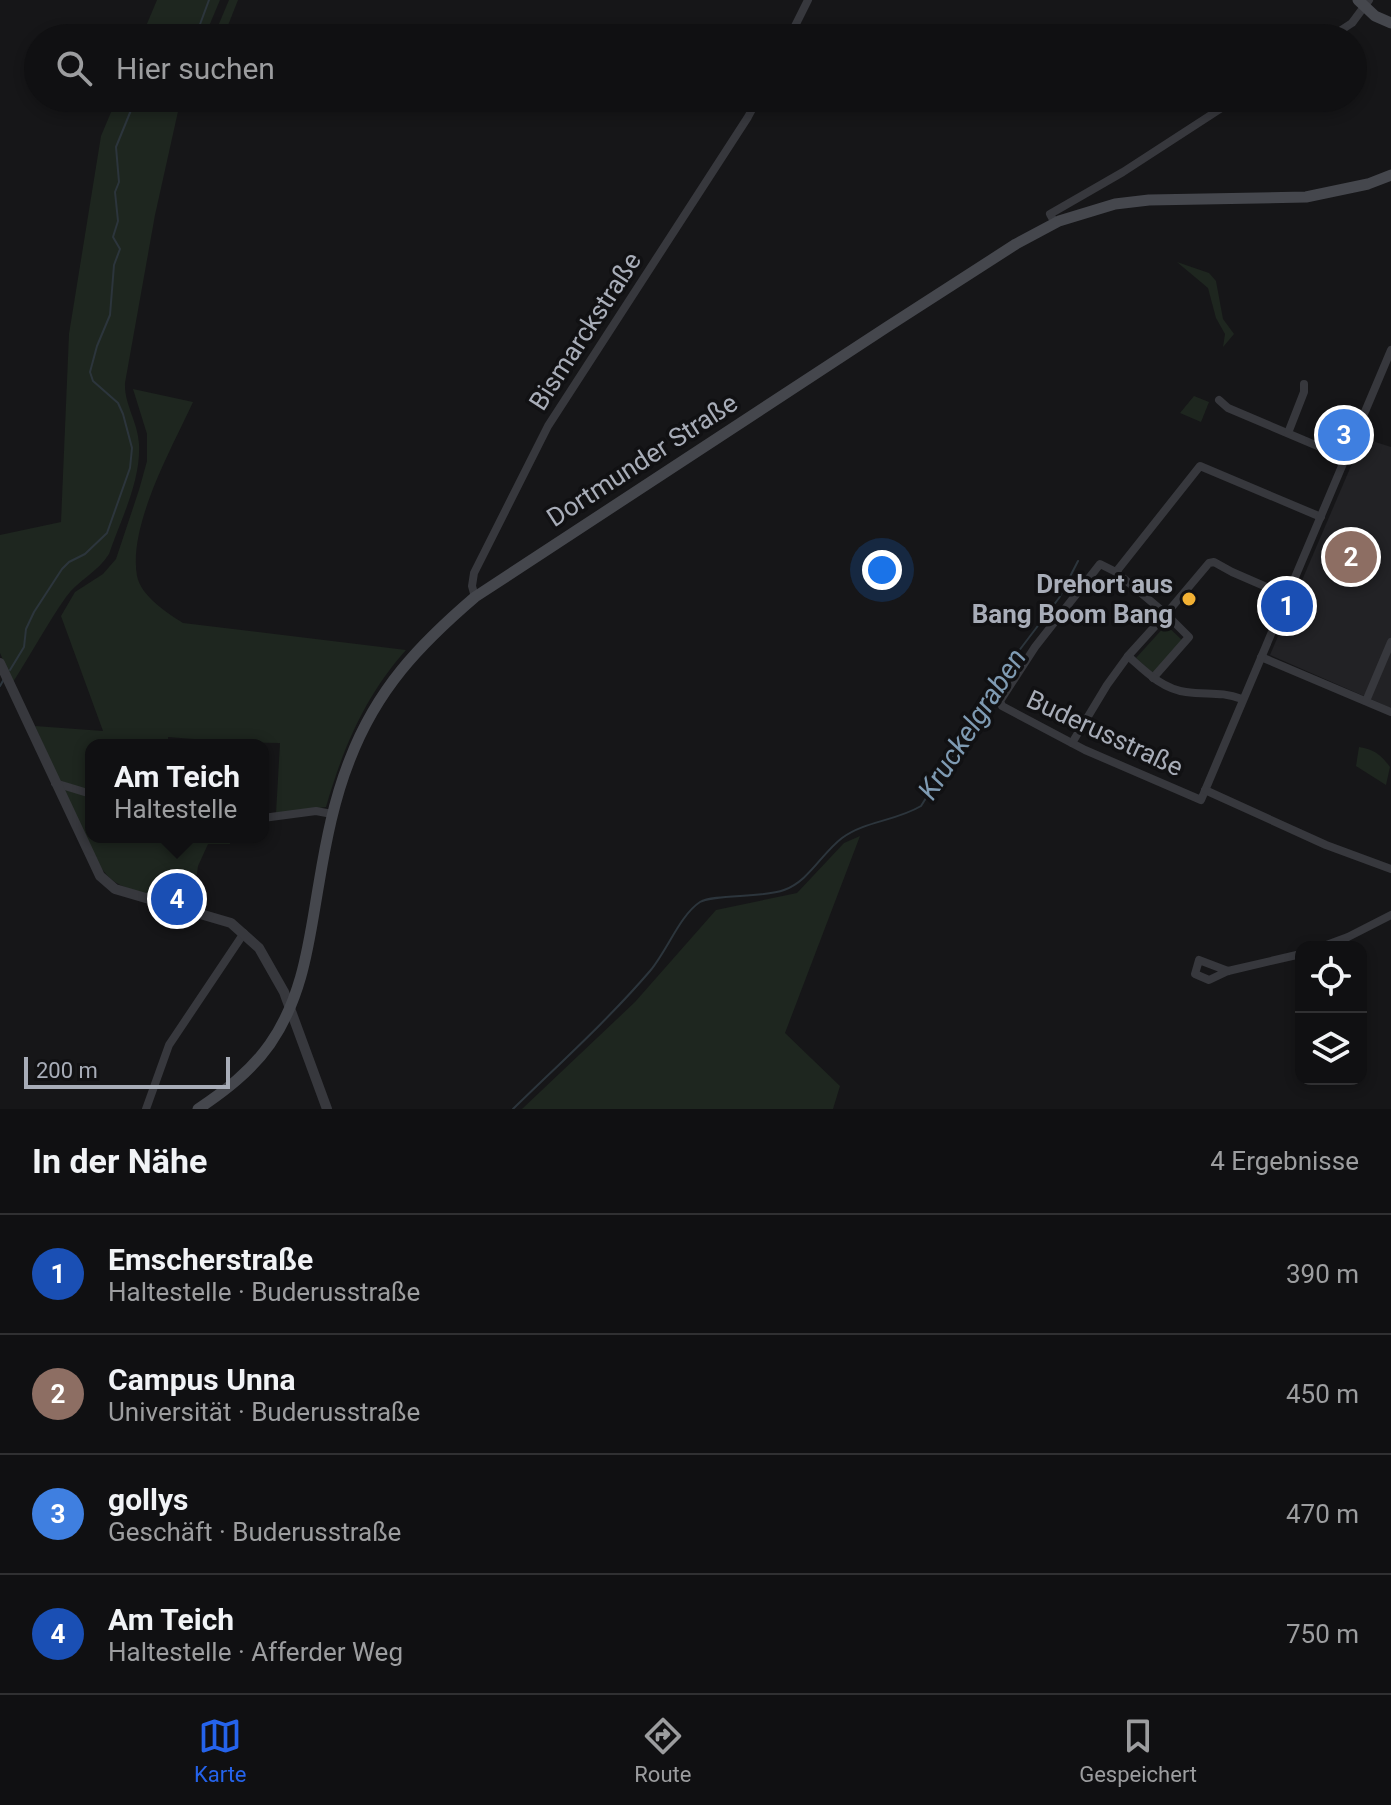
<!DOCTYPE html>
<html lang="de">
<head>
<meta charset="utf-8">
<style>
  :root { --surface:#101012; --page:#19191b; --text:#f1f3f6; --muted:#9c9d9f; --line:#303032; --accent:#2563eb }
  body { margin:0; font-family:Roboto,sans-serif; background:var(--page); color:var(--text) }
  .controls { position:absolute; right:24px; bottom:24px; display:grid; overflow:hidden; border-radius:16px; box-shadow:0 4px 12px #0003 }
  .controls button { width:72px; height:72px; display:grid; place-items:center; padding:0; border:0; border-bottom:2px solid var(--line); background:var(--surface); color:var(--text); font:40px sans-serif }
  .scale { position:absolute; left:24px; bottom:20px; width:206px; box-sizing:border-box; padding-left:8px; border:4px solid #a8adb8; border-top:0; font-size:22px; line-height:28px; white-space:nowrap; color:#a8adb8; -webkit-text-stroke:6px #111113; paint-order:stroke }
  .you { position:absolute; left:882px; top:570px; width:28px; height:28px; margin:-20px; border:6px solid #fff; border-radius:50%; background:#1a73e8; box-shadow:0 0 0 12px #1a73e833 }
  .badge { display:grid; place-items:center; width:52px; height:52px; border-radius:50%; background:var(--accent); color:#fff; font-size:26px; font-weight:700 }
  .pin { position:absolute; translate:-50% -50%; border:4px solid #fff; box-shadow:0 2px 8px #0006 }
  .popup { position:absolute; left:85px; top:739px; width:184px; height:104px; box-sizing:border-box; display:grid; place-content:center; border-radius:16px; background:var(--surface); filter:drop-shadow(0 2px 6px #0005); font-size:26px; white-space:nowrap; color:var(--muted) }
  .popup b { font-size:30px; color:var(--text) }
  .popup::after { content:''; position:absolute; left:50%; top:100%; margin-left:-16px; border:16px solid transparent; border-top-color:var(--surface) }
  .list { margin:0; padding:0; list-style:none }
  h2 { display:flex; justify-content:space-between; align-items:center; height:104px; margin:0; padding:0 32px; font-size:34px }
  h2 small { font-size:26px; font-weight:400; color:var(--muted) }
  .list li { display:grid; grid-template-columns:52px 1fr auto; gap:24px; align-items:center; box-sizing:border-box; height:120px; padding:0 32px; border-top:2px solid var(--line) }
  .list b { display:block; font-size:30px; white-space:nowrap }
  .list p { margin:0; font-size:26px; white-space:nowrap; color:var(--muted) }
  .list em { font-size:26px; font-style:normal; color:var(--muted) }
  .icon { flex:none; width:44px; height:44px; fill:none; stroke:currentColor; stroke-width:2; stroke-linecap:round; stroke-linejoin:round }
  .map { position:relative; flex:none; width:1391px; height:1109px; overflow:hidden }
  .search { position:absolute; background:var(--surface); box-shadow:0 4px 12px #0003; left:24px; right:24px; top:24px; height:88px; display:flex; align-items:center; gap:20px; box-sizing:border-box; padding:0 28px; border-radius:44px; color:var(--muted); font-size:30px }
  .sheet { height:584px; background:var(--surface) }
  nav { display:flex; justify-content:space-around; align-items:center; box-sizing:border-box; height:112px; border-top:2px solid var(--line); background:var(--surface); font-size:22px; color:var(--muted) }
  nav a { display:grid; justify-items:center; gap:4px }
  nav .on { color:var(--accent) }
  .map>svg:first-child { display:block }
  .built { fill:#222225 }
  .green { fill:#1e261f }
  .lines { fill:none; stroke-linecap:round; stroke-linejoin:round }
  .stream { stroke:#2c353c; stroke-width:2 }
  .minor { stroke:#37383d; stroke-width:8 }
  .tertiary { stroke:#37383d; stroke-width:10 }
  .secondary { stroke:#45474d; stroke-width:11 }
  .poi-dot { fill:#f2b134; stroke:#111113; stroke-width:3 }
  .labels { text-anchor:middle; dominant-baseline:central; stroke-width:7; stroke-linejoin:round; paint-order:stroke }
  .street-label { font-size:26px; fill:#a8adb8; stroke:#111113 }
  .poi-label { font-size:26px; font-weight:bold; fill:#a8adb8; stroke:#111113; text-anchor:end }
  .water-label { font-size:28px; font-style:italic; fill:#7f9bb3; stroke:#111113 }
</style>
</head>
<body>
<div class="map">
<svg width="1391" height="1109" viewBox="0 0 1391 1109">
  <rect width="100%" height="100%" fill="#161618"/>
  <polygon class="built" points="1363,438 1391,447 1391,708 1270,655"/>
  <g class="green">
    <polygon points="157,0 220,0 204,38 141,38"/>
    <polygon points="229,0 238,0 223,38 213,38"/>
    <path d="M117,98h64l-26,117 -30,168c-1,21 13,39 14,61 2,37 -18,75 -30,110 -11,18 -31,26 -43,43 -19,27 -35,57 -53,85l-13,-29v-118l61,-13 8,-188 32,-198z"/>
    <polygon points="1177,262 1209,273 1216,281 1223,319 1234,334 1223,347 1225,334 1216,318 1208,288"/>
    <path d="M133,389l60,13c-21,46 -65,123 -56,174 4,20 30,37 46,47l223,27c-41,46 -63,98 -80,157l-50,7 4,-71 -48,-1 -64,-5v8h-77v47l-32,-12 -24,-54 68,5 -42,-115 14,-24 28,-18 13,-15 23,-69 8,-29v-27z"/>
    <polygon points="1194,396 1209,402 1201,422 1180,413"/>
    <polygon points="1166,625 1183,641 1154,674 1136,658"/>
    <path d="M1359,747c16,3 21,7 31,20l-4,18 -30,-19z"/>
    <path d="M64,789l27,8v40h139v7h-22l-10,22 -5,38c-22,-5 -59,-10 -78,-22 -23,-15 -39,-68 -51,-93z"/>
    <polygon points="860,836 785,1033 840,1086 833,1109 522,1109 635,1002 716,910 797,893 844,843"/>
  </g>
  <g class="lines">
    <g class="stream">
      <polyline points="171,38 199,27 209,0"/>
      <polyline points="10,670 24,647 26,629 34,612 62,569 69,562 85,554 107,533 130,468 132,448 123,414 118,403 93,381 90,372 97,346 110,315 114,265 120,249 113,237 118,221 115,192 119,182 116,147 136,98"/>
      <polyline points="0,686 4,679"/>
      <path d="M513,1109c46,-45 95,-89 137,-138 17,-20 30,-56 50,-69 14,-8 63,-4 84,-12 25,-9 37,-36 58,-52 23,-17 54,-17 79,-32l97,-154 41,-54 19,-37"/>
    </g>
    <g class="minor">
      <polyline points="789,38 808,0"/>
      <polyline points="1329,38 1352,23 1369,0"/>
      <polyline points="1055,223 1050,214 1123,172 1237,98"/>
      <polyline points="1219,400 1228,408 1346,458"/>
      <polyline points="1288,433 1304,392 1304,384"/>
      <polyline points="1116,572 1200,466 1321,517"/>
      <polyline points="475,597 472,586 474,573 548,426 748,117 758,98"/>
      <polyline points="1261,657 1391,712"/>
      <polyline points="1153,678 1189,637 1166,614 1209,563 1214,562 1232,572 1287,596"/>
      <path d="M1242,699c-22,-8 -34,-4 -56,-7 -24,-3 -41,-21 -58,-36l38,-42 -50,-42 -16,-8 -65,83 -35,54 2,5 83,44 116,50 190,-450"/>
      <polyline points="1366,701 1391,642"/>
      <polyline points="1072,743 1107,685 1128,656"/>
      <polyline points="55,783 91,794"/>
      <polyline points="1205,790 1326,845 1391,869"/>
      <polyline points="263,818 316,811 332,814"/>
      <polyline points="1321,947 1348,937 1391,915"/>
      <polyline points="1228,971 1199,960 1195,974 1209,980 1228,971 1301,954"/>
      <polyline points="146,1109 169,1045 244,933"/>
    </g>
    <polyline class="tertiary" points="0,663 100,876 115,889 231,923 259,948 284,992 327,1109"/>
    <g class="secondary">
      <polyline points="1358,0 1375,16 1391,23"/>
      <path d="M198,1109c27,-18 53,-38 72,-65 34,-49 39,-104 49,-161 7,-42 15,-84 31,-124 27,-70 69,-114 125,-162l412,-270 129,-83 43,-23 56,-17 34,-4 157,-3 62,-13 23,-9"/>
    </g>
  </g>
  <circle class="poi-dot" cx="1189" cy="599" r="8"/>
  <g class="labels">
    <g class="street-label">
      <text transform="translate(585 331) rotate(-57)">Bismarckstraße</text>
      <text transform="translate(642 460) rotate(-33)">Dortmunder Straße</text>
      <text transform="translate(1105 733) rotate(25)">Buderusstraße</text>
    </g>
    <g class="poi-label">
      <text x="1173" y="584">Drehort aus<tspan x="1173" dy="30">Bang Boom Bang</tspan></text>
    </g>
    <g class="water-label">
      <text transform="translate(972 724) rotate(-57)">Kruckelgraben</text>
    </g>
  </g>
</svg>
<div class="controls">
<button><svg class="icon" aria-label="locate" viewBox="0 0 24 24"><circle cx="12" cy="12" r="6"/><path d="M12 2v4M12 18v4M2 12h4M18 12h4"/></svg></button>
<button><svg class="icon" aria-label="layers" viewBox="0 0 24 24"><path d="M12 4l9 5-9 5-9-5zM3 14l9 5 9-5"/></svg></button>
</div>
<div class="scale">200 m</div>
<div class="you"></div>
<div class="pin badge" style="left:1287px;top:606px;background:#1a4fb4">1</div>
<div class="pin badge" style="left:1351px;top:557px;background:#8d6e63">2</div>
<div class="pin badge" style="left:1344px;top:435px;background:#3f7fe0">3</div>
<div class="pin badge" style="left:177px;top:899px;background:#1a4fb4">4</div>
<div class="popup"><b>Am Teich</b>Haltestelle</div>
<div class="search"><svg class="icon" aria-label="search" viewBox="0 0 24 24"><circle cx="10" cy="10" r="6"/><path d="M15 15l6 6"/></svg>Hier suchen</div>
</div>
<section class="sheet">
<h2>In der Nähe<small>4 Ergebnisse</small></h2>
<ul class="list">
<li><span class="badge" style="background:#1a4fb4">1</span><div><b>Emscherstraße</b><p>Haltestelle · Buderusstraße</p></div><em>390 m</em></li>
<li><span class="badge" style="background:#8d6e63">2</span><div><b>Campus Unna</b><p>Universität · Buderusstraße</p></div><em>450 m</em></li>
<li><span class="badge" style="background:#3f7fe0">3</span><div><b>gollys</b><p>Geschäft · Buderusstraße</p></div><em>470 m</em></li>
<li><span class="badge" style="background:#1a4fb4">4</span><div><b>Am Teich</b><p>Haltestelle · Afferder Weg</p></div><em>750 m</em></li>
</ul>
</section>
<nav>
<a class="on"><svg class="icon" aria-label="map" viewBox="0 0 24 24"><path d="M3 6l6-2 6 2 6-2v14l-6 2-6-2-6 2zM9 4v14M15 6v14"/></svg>Karte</a>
<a><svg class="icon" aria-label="directions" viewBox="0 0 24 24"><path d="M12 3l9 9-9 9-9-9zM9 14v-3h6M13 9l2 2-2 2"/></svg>Route</a>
<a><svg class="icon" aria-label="saved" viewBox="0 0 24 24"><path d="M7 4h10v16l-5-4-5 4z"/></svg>Gespeichert</a>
</nav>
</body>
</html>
